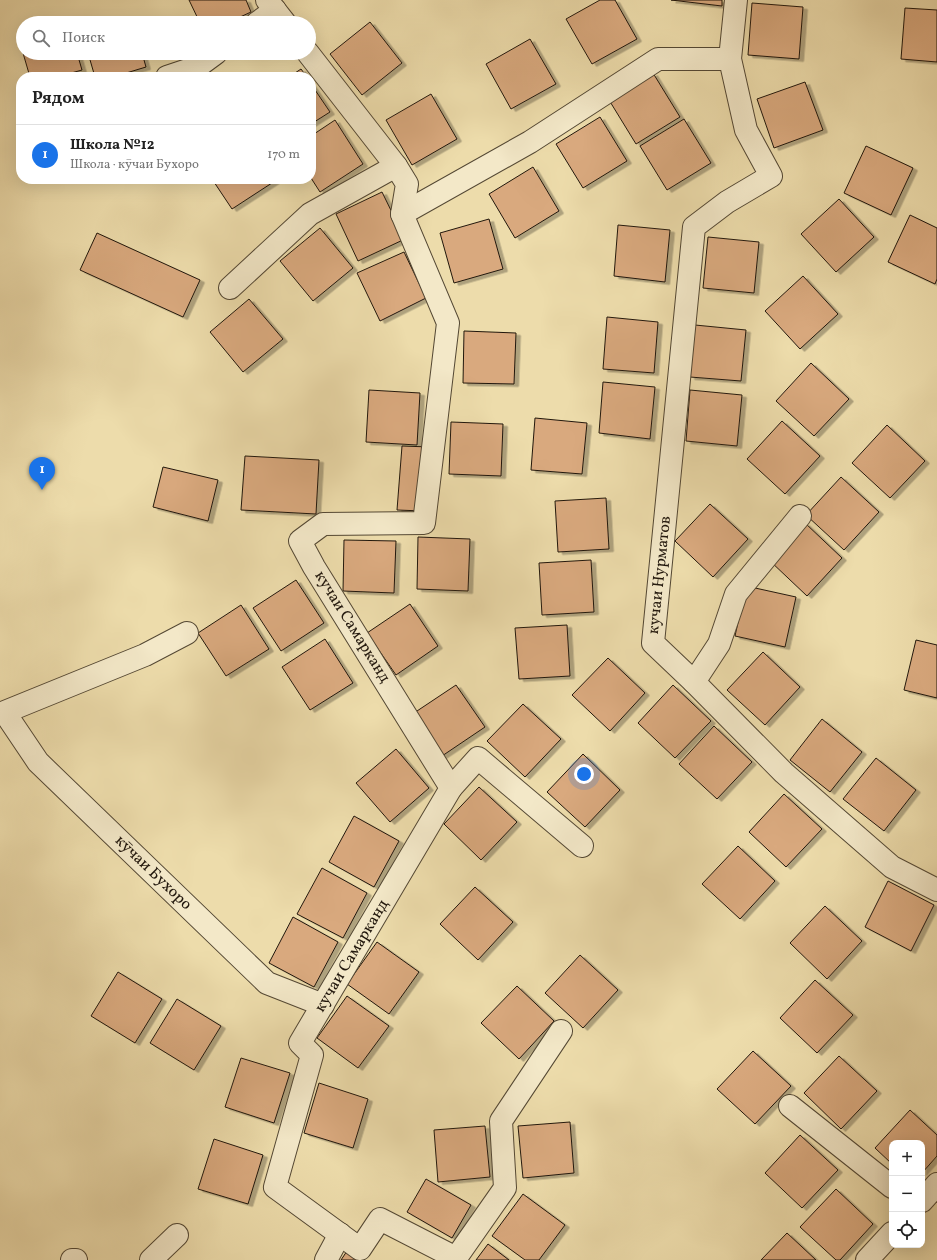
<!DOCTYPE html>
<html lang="ru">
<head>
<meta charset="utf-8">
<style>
  :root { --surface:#fff; --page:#f6f6f6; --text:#222; --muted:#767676; --line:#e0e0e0; --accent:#1a73e8 }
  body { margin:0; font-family:Vollkorn,serif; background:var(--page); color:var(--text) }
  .controls { position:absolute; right:12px; bottom:12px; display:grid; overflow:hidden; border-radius:8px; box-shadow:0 4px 16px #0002 }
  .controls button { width:36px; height:36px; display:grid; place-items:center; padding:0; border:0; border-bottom:1px solid var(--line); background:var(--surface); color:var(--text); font:20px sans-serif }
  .you { position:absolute; left:584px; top:774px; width:14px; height:14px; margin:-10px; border:3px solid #fff; border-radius:50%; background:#1a73e8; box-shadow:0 0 0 6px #1a73e833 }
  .badge { display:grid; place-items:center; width:26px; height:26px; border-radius:50%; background:var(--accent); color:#fff; font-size:13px; font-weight:700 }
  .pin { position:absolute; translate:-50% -33px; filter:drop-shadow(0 1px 2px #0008) }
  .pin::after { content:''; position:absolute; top:21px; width:14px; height:12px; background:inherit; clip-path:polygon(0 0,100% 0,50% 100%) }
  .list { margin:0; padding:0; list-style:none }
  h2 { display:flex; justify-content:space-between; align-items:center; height:52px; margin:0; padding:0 16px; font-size:17px }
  h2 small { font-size:13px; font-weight:400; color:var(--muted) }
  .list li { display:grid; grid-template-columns:26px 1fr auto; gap:12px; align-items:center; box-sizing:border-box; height:60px; padding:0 16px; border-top:1px solid var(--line) }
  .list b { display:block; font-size:15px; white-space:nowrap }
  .list p { margin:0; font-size:13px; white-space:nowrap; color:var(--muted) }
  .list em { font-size:13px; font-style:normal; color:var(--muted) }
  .icon { flex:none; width:22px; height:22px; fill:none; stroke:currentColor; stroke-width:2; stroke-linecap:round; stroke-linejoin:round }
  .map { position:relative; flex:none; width:937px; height:1260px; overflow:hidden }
  .search { position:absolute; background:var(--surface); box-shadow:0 4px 16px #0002; left:16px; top:16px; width:300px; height:44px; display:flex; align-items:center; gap:10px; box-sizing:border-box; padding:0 14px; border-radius:22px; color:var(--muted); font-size:15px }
  .panel { position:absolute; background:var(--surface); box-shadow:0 4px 16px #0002; left:16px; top:72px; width:300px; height:112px; border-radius:16px }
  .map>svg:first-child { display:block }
  .building { fill:#d9a97e; stroke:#21170d; filter:url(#shadow) }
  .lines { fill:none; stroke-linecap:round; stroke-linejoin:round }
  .street-casing { stroke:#544834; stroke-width:24 }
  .street { stroke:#f3e8c8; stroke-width:22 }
  .labels { text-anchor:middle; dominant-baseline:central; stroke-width:3; stroke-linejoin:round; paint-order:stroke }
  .street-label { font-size:16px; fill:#21170d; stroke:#f3e8c8 }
</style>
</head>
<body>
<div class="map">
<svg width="937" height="1260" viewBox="0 0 937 1260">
  <defs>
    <filter id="shadow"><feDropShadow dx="4.5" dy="2.5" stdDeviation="0" flood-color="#0004"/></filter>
  </defs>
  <rect width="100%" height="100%" fill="#eddcab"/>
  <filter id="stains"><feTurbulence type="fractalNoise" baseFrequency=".005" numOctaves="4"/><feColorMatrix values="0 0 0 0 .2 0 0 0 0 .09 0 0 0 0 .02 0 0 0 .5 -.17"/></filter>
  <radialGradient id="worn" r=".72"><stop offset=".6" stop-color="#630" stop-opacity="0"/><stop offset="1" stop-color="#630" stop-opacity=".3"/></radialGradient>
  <g class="building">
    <polygon points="189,0 246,0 251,12 227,23 200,23"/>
    <polygon points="600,0 615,0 637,39 592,64 566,19"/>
    <polygon points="671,0 722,0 722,6"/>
    <polygon points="752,3 803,7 799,59 748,55"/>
    <polygon points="905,8 937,10 937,62 901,59"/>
    <polygon points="131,18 133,23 113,23"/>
    <polygon points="67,20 68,23 57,23"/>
    <polygon points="370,22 402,63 362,95 330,54"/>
    <polygon points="23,33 23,52 18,34"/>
    <polygon points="530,39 556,84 511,109 486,64"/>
    <polygon points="23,53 77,53 82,70 57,77 30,77"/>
    <polygon points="88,53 142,53 146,67 113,77 95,77"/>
    <polygon points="301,69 307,77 289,77"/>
    <polygon points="653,73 680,117 636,144 609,100"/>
    <polygon points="805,82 823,130 774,148 757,99"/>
    <polygon points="311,84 330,112 311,124"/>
    <polygon points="431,94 457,139 412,165 386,120"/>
    <polygon points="600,117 627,161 583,188 556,144"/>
    <polygon points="684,119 711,163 667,190 640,146"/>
    <polygon points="335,120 363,164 320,192 311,178 311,136"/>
    <polygon points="866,146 913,168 891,215 844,193"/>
    <polygon points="533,167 559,211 515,238 489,194"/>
    <polygon points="212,179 273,179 275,181 232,209"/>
    <polygon points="382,192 405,239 358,261 336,214"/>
    <polygon points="839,199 874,237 836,272 801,234"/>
    <polygon points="910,215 937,228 937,279 935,284 888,262"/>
    <polygon points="489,219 503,269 454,283 440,233"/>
    <polygon points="618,225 670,230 665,282 614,276"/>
    <polygon points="320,228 353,268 313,301 280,261"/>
    <polygon points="97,233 200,280 183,317 80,270"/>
    <polygon points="708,237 759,242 754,293 703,288"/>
    <polygon points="404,252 426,298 380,321 357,273"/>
    <polygon points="803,276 838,314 800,349 765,311"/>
    <polygon points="249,299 283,339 243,372 210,332"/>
    <polygon points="607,317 658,322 654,373 603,369"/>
    <polygon points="695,325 746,330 741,381 690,377"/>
    <polygon points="464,331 516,333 514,384 463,383"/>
    <polygon points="811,363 849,399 814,436 776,401"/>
    <polygon points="603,382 655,387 650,439 599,433"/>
    <polygon points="369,390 420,393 417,445 366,442"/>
    <polygon points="690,390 742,395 737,446 686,441"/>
    <polygon points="535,418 587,423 582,474 531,470"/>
    <polygon points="782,421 820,456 785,494 747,459"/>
    <polygon points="451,422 503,424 501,476 449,474"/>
    <polygon points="887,425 925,461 890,498 852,463"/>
    <polygon points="402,446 430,447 423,511 397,510"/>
    <polygon points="245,456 319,460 316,514 241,510"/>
    <polygon points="163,467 218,480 208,521 153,507"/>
    <polygon points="841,477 879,512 844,550 806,515"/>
    <polygon points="606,498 609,549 558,552 555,501"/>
    <polygon points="710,504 748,539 713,577 675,541"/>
    <polygon points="805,523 842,558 807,596 769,560"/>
    <polygon points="418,537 470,539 468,591 417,589"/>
    <polygon points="344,540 396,541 394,593 343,591"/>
    <polygon points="591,560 594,612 542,615 539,563"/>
    <polygon points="296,580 324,623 281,651 253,608"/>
    <polygon points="746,586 796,597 785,647 735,636"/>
    <polygon points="410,604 438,646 396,675 367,633"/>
    <polygon points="241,605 269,649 226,676 198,633"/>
    <polygon points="567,625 570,676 519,679 515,628"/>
    <polygon points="325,639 353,683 310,710 282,667"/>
    <polygon points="916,640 937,645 937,698 904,690"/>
    <polygon points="763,652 800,687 765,725 727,690"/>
    <polygon points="608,658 645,693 610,731 572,695"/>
    <polygon points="456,685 485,727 442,756 414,713"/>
    <polygon points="673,685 711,721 675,758 638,723"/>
    <polygon points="523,704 561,739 525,777 487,741"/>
    <polygon points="822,719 862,752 830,792 790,760"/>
    <polygon points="714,726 752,762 717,799 679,764"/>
    <polygon points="396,749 429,788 390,822 356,783"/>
    <polygon points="583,754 620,790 585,827 547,792"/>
    <polygon points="876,758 916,790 884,831 843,799"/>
    <polygon points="479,787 517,822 481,860 444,824"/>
    <polygon points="784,794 822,829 786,867 749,832"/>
    <polygon points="354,816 399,841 374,887 329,862"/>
    <polygon points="738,846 775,881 740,919 702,884"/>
    <polygon points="322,868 367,893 343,938 297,914"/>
    <polygon points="888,881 934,905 911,951 865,927"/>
    <polygon points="475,887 513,922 478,960 440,924"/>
    <polygon points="825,906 862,941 827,979 790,943"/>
    <polygon points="293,917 338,942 314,987 269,963"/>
    <polygon points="377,942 419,972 389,1014 347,984"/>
    <polygon points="580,955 618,990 583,1028 545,993"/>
    <polygon points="118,972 162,999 135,1043 91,1016"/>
    <polygon points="815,980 853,1015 817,1053 780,1018"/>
    <polygon points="517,986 554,1021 519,1059 481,1023"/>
    <polygon points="347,996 389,1026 358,1068 317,1038"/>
    <polygon points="177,999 221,1026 194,1070 150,1043"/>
    <polygon points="753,1051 791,1086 755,1124 717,1089"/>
    <polygon points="839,1056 877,1091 841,1129 804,1093"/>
    <polygon points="241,1058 290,1073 274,1123 225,1107"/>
    <polygon points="319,1083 368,1099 353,1148 304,1133"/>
    <polygon points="910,1110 937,1135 937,1156 922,1173 922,1143 892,1143 892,1164 875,1148"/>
    <polygon points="570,1122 574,1173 523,1178 518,1126"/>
    <polygon points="485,1126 490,1177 438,1182 434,1130"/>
    <polygon points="800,1135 838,1170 802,1208 765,1173"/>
    <polygon points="214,1139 263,1155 248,1204 198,1189"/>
    <polygon points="426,1179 471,1205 452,1238 407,1212"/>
    <polygon points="836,1189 873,1224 840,1260 836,1260 800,1227"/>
    <polygon points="523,1194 565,1225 539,1260 525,1260 492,1236"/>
    <polygon points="787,1233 816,1260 761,1260"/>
    <polygon points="488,1244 509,1260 476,1260"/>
    <polygon points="347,1251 359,1260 341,1260"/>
  </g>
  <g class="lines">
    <g class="street-casing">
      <g id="street">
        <polyline points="267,0 285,23"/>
        <polyline points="736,0 730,59 746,130 771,176 727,202 694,227 653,643 694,682 784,773 892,867 937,890"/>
        <polyline points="257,23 275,10"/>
        <polyline points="308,53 396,166 407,184 402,214 448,323 424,523 323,524 300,541 314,567 451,788 300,1043 312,1055 275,1187 360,1249 380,1219 456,1258 505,1188 501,1121 561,1031"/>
        <polyline points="167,77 197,67 216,53"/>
        <polyline points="402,214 530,142 658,59 730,59"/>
        <polyline points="230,288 310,214 396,166"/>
        <polyline points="694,682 719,644 736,594 800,516"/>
        <polyline points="5,713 38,762 267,983 323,1005"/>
        <polyline points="0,714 145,655 187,633"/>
        <polyline points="451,788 478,758 582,846"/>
        <polyline points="790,1106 892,1187"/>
        <polyline points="922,1201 937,1184"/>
        <polyline points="72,1260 76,1260"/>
        <polyline points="151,1260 177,1235"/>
        <polyline points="326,1260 340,1234"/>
        <polyline points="867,1260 892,1233"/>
      </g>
    </g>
    <use href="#street" class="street"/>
  </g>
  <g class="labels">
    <g class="street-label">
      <text transform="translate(660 575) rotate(-84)">кучаи Нурматов</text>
      <text transform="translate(352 627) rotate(58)">кучаи Самарканд</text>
      <text transform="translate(153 873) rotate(44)">кӯчаи Бухоро</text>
      <text transform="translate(352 956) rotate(-59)">кучаи Самарканд</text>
    </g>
  </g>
  <rect width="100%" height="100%" filter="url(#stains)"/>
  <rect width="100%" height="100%" fill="url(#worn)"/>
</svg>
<div class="controls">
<button>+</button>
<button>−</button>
<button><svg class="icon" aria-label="locate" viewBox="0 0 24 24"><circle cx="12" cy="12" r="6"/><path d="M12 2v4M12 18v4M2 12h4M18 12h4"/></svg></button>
</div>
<div class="you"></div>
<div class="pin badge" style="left:42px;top:490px">1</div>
<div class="search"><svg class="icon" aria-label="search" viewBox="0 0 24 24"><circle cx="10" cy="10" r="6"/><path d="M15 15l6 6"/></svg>Поиск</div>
<section class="panel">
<h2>Рядом<small></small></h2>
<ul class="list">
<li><span class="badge">1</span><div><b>Школа №12</b><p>Школа · кӯчаи Бухоро</p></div><em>170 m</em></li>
</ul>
</section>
</div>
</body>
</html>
